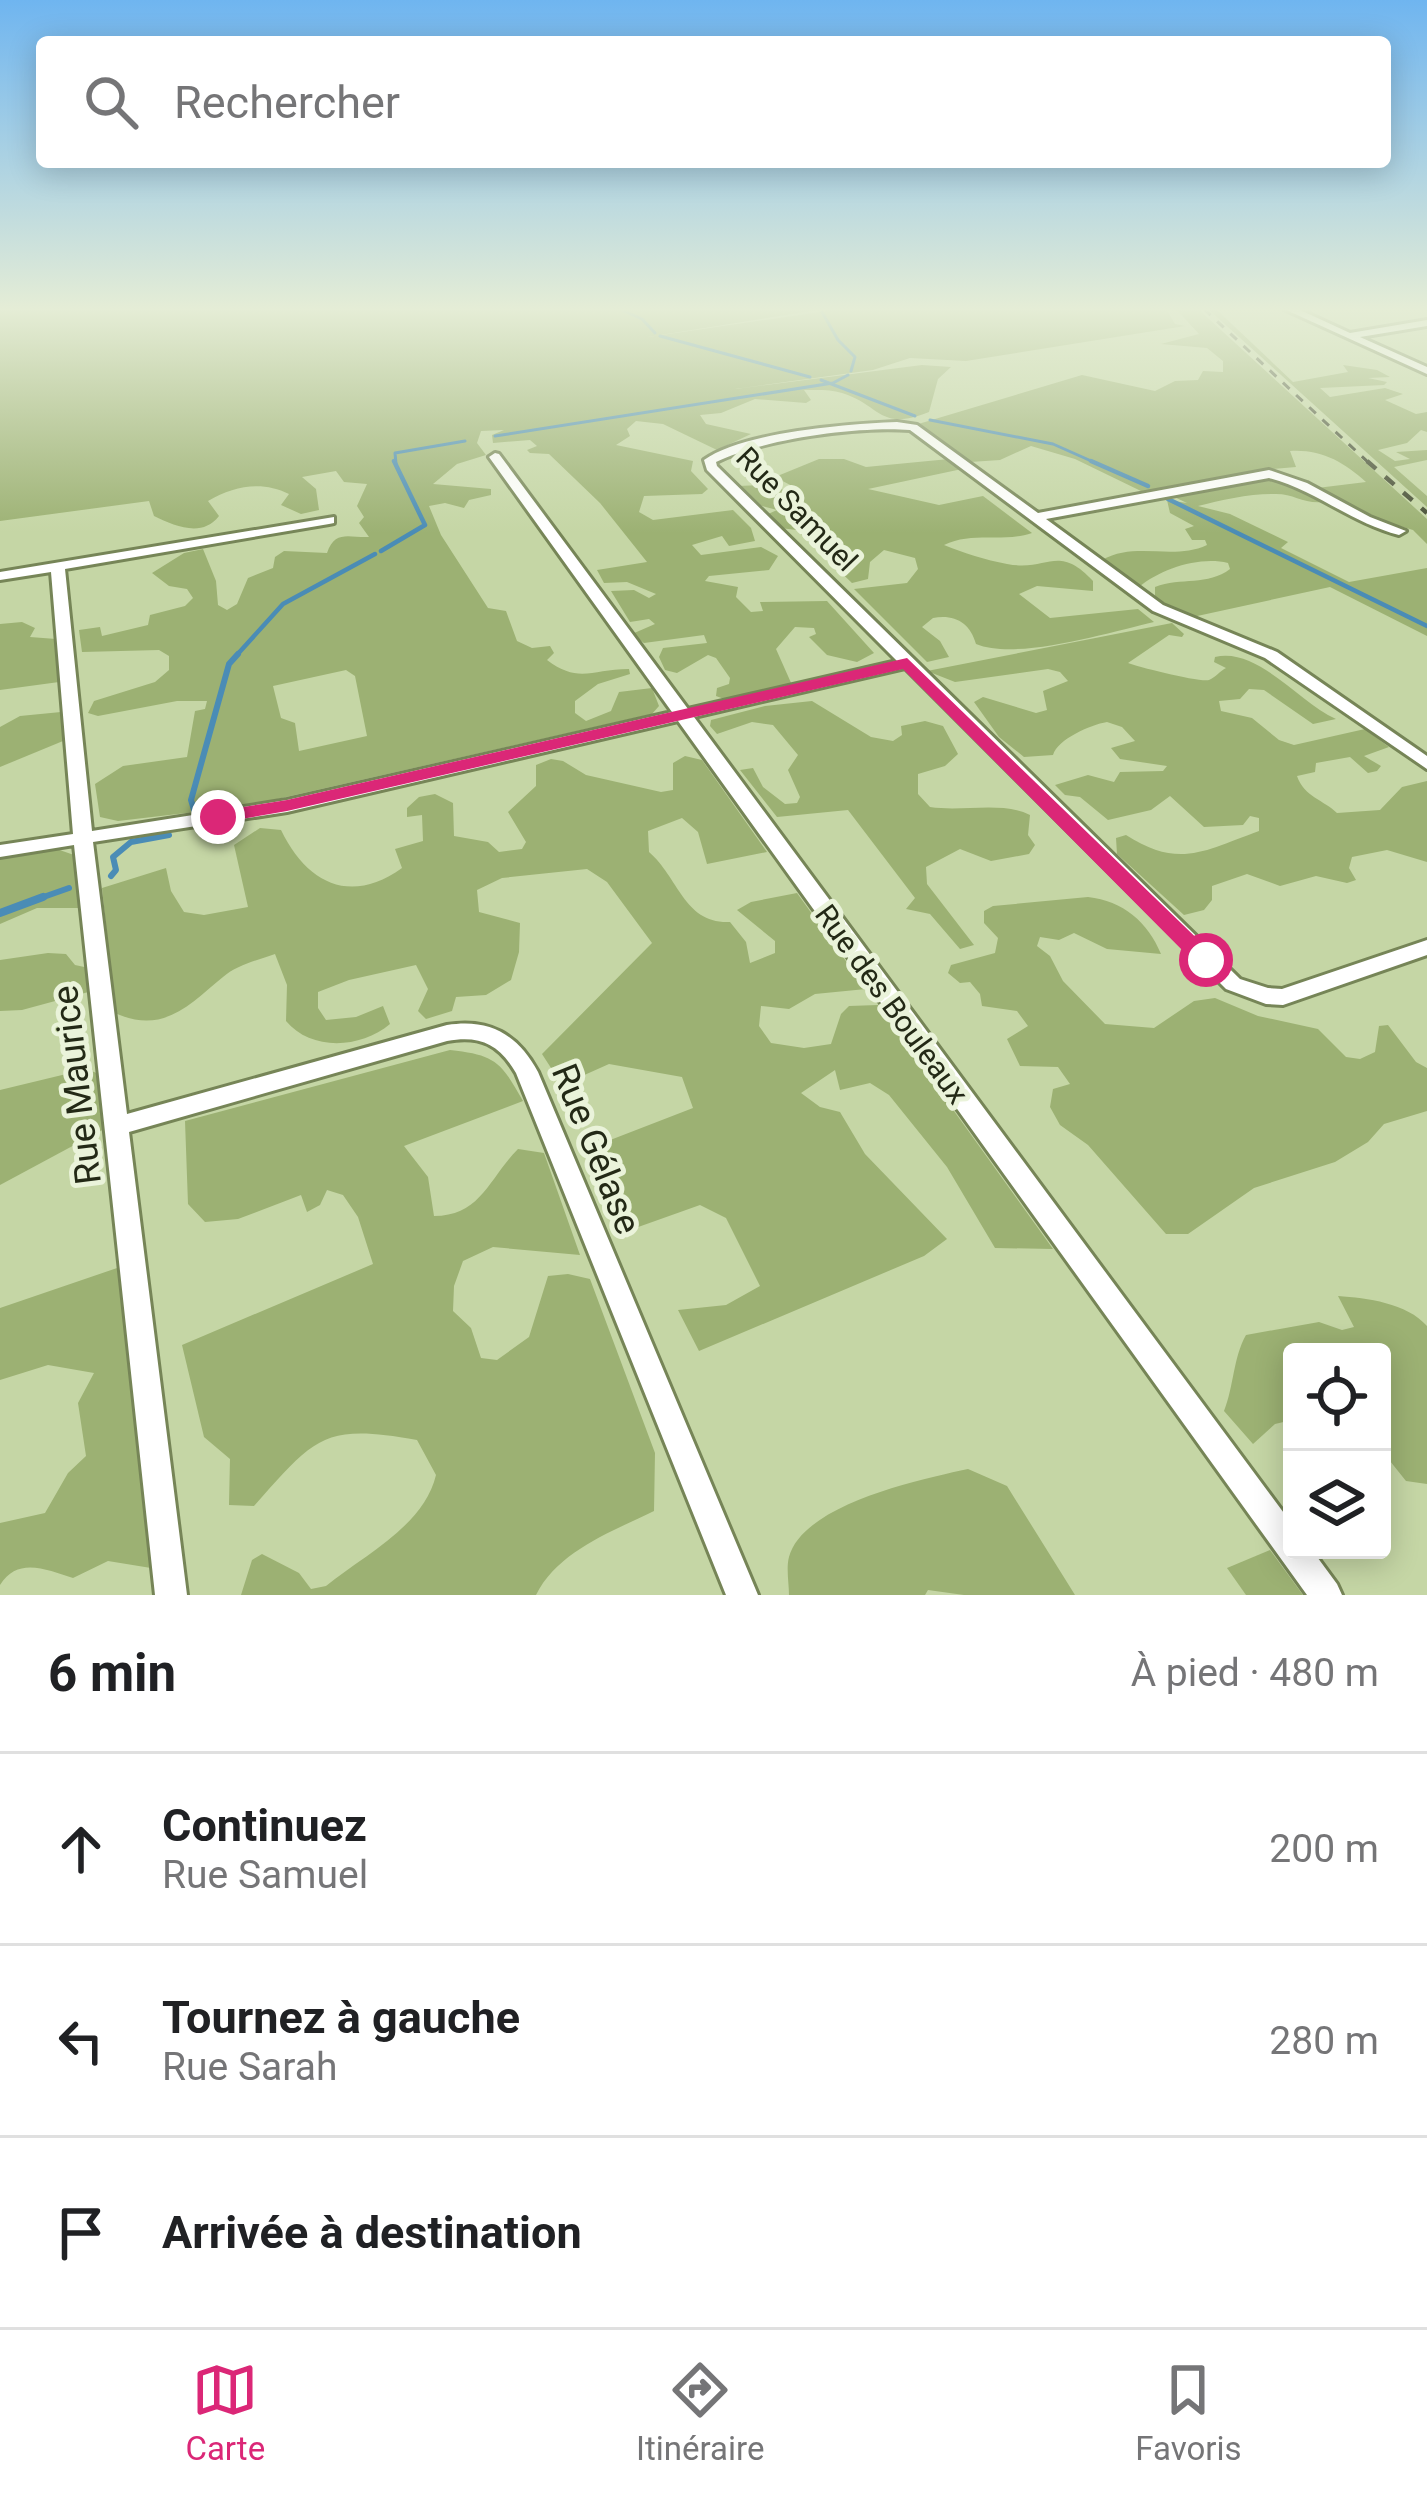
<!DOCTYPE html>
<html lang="fr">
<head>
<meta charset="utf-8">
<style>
  :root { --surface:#fff; --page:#f6f6f6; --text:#202124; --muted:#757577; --line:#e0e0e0; --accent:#db2777 }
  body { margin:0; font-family:Roboto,sans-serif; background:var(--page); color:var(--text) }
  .controls { position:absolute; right:36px; bottom:36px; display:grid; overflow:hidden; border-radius:12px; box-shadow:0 6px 30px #0003 }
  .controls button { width:108px; height:108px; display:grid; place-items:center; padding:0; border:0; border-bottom:3px solid var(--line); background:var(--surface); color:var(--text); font:60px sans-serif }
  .stop { position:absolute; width:36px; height:36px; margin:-27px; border:9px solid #db2777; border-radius:50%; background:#fff }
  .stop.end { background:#db2777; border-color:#fff; box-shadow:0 3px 12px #0008 }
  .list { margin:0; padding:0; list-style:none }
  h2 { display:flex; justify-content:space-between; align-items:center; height:156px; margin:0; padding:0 48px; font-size:51px }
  h2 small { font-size:39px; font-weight:400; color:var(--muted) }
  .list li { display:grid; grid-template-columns:78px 1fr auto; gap:36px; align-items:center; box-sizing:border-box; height:192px; padding:0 48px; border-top:3px solid var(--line) }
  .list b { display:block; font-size:45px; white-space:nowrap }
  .list p { margin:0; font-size:39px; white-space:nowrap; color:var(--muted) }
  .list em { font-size:39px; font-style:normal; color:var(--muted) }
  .icon { flex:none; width:66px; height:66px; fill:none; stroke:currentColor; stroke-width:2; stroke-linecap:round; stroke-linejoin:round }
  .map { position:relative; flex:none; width:1427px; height:1595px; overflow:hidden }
  .search { position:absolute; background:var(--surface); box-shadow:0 6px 30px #0003; left:36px; right:36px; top:36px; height:132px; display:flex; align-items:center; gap:30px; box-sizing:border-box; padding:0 42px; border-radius:12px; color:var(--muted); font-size:45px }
  .sheet { height:732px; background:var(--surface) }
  nav { display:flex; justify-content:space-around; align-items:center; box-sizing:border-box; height:168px; border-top:3px solid var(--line); background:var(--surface); font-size:33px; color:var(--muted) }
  nav a { display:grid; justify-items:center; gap:6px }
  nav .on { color:var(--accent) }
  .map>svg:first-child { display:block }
  .green { fill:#9cb173; fill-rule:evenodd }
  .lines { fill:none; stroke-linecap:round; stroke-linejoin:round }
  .stream-far3 { stroke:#4a8cb6; stroke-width:3 }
  .stream-far2 { stroke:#4a8cb6; stroke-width:4.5 }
  .stream-far1 { stroke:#4a8cb6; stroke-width:6 }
  .stream { stroke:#4a8cb6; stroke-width:8 }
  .minor-casing { stroke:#768557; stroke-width:6 }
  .minor { fill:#fff; fill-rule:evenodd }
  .rail-far1 { stroke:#444c33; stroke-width:3; stroke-dasharray:9 9; stroke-linecap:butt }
  .rail { stroke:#444c33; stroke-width:4.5; stroke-dasharray:12 12; stroke-linecap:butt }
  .route { fill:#db2777 }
  .labels { text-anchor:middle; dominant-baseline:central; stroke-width:10; stroke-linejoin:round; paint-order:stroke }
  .street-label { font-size:30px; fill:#232916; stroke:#eaf3da }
  .near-street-label { font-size:36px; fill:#232916; stroke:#eaf3da }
</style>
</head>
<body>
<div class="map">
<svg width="1427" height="1595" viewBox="0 0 1427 1595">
  <rect width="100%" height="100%" fill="#c5d6a5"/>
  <g class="green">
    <path d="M0,309h824l-176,28 192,-28h326l9,15 10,2 -219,35 -56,-3 -37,12 -138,19 187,-24 29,2 -13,12 -9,33c-50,20 -48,-7 -87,-19 -12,-4 -26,-3 -38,-3l7,10 -5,3 -51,-4 -34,14 -21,2 6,9 45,10 -34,16 -54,-26 -27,-3 -9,8 3,7 -14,9 77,16 -2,10 17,18 -6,5 -58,2 -5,16 14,8 80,-10 18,18 4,13 -26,5 -7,-10 -30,9 9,10 60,-8 17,9 -9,14 -60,6 -4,5 33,6 -2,10 15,15 12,-1 -3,-9 67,-1 47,52 -17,9 -30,-7 -18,-18 7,-3 -2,-6 -19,-1 -19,22 16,36 -68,14 -8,-3 1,-8 12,-4 1,-6 -14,-20 -8,-3 -31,18 -12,-3 -6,-13 4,-9 44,-5 -3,-8 -60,8 -12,-9 23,-10 -6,-5 -19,3 -19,-31 23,-1 15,8 7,-4 -29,-12 -23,1 -7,-13 50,-8 -47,-59 -51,-49 -19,-1 -3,-3 10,-4 -7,-6 -37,3 -1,-8 12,-5 -23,1 -4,12 9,12 -29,9 -24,20 58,5v6l-22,5 -5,8 -19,-5 -16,3 12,29 47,73 18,3 11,30 15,7 18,-2 4,7 -7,7c32,24 45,9 82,9l1,5 -32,10 -23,17v12l11,8 25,-10 8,-19 33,-4 7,18 -7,8 -406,92 -128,15 -18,-4 -5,-33 28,-18 64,-9 8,-46 10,-2 2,-8h-30l-79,15 -10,-3 6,-12 61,-19 14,-12v-14l-10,-6 -77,2 -3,-22 21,-3 2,9 46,-11 2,-10 35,-9 8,-8 -6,-9 -18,-3 -17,-13 32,-20 19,-4 13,32 2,24 9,5 10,-6 11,-26 25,-10 2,-11 9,-6 43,2c8,-24 23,-15 42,-16l-10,-14 5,-6 -7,-11 10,-22 -23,-2 -8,-11 -34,6 14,12 3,21 -18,4 -20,-9 8,-11c-26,-13 -54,-9 -81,7l11,15c-17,22 -44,10 -65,0l-5,-15 -149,20zM346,670l9,6 12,60 -68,15 -4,-28 -14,-5 -8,-32z"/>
    <path d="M1176,309h22l229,210v25l-14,-14 -51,-15 -45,-27 49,-6c-22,-20 -45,-33 -76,-31l6,16 -44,4 -109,21 -68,-33 -44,-13 -31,14 -30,2 -55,-37 167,-50 73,16 20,-10 23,-1 5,-9 20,1v-11l-16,-13 -46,-4 38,-10z"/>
    <polygon points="1208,309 1216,309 1293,382 1348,372 1343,365 1377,370 1390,377 1368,378 1387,382 1384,385 1320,388 1330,397 1385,388 1403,394 1385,400 1416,414 1427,412 1427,432 1421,430 1407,443 1378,450 1395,461 1410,459 1396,452 1427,450 1427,460 1394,467 1427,496 1427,507"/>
    <path d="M819,459h25l22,8 83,-8 13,10 -94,20 71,16 44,-9 49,37c-29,10 -60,-2 -88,12 20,8 41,15 63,19 42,8 50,-21 86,17v10l-56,-5 -18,8 31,24 88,-9 16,13c-44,10 -136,39 -178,22 -6,-21 -21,-30 -43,-26l-11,9 18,14 9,16 -22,5 -73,-73 53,-6 11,-14 -3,-11 -31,-8 -14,12 -2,17 -16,4 -55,-53 -17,-2 -14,-13 11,-5 -22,-6 -18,-18 30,-1 24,7 3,-5 -19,-10z"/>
    <path d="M1273,478l50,24c-19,2 -29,-8 -47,-8 -24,-1 -55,6 -78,12l32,8 58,28 -7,6 68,34 78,-14v68l-97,-49 -142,31 -33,-18v-13c26,-10 53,-1 75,-18l-2,-6c-29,-7 -67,6 -89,24l-37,-27c34,-19 71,1 105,-15l-2,-5h-13l-7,-11 9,-3 -24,-13 -3,-13 20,3 -17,-8z"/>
    <polygon points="22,622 35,628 30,637 56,639 59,682 0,690 0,624"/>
    <path d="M1172,623l12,11 -2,3 -13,-2 -41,28c10,4 74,20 81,17 7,-3 11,-9 17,-12l-12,-6 1,-5c43,-10 83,45 121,62l-23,5 -49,-34 -15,-1 -9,10 -21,2 2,10 31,7 27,22 15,5 71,-16 24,18 -25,9 17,10 -4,5 -9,2 -18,-16 -34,6 -1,9 -18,4c7,21 27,24 40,37l43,-3 22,-23 25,-6v81l-40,-12 -35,7 -3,11 7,12 -9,3 -31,-7 -36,10 -33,-12 -35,12v14l-8,10 -20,5 -67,-61 -1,-16 10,-3c53,34 78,16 133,-4v-13l-9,-2 -7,9 -39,2 -34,-31 -19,14 -43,10 -28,-23 -15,-2 -10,-10 33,-10 26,7 6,-10 43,-1 4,-5 -47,-7 -9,-11 24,-7 -13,-14 -15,-5c-17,3 -49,17 -54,33l-29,2 -25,-20 -25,-35 9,-5 53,16 11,-3 -4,-19 25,-10 -8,-9 -12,-3 -93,13 -28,-11z"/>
    <path d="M812,701l59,36 22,4 9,-6 -1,-9 24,-5 18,5 15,28 -13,12 -27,8v20l12,13c33,5 72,-6 100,8l-2,20 7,10 -6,9 -38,7 -31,-12 -34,18 1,17 47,61 -14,4 -30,-35 -24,-5 9,-11 -67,-88 -71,7 -37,-47 13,-2 10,19 22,17 12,-1 3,-6 -12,-27 10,-15 -25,-30 -21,-3 -35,12 -7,-8 1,-6 54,-14z"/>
    <polygon points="61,712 63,741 0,767 0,727 20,716"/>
    <path d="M685,756l17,4 65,92 -60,12 -9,-32 -16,-14 -34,13 1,21c30,26 35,72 81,70l16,20 4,21 25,-10v-12l-38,-31 14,-8 46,-9 69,96 -51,5 -26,15 -28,-3 -2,20 12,17 33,5 27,-4 10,-30 8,-8 29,-1 175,244 -58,-1 -48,-81 -58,-72 -19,-12 -30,7 -5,-20 -34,23 19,14 20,5 25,42 82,85 -23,17 -225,95 -21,-41 48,-5 34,-19 -34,-68 -26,-13 -73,26 -20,-55 -20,-27 106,-41 -11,-31 -73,-13 -47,21 -20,-31 110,-111 -45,-61 -20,-13 -85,9 -25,12 2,22 41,11 -1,29 -8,28 -25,15 -30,2 -4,14 -26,8 -8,-8 10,-22 -12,-24 -67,15 -31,12v16l8,12 30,-3 27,-11 7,18c-30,25 -79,27 -104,-3l1,-36 -12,-31c-17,6 -38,11 -52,23 -34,28 -60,58 -108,36l-13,-125 64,-20 5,23 13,21 20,3 44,-8 -14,-62 26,-17 21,2c26,54 70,75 121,38l-7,-19 28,-8 -1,-26 -15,2v-9l12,-11 16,-3 18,9 1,33 34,6 11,10 23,-3 4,-7 -18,-30 28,-26v-21l15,-6 12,2 23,14 75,17 12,-2v-27z"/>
    <polygon points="51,847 74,855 83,908 37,908 0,924 0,858"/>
    <path d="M1088,897c35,4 60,25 73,57l-54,-5 -33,-16 -15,7 -19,-3 -3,9 13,10 13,25 42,43 49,4 40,-27 21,-3 43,18 60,13 28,28 14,2 15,-7 4,-26 9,-1 28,37 11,6v43l-43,13 -16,18 -33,20 -81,26 -66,46h-22l-78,-89 -28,-20 -10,-18 3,-18 17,-5 -12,-17 -38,-1 -13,-27 21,-13 -11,-15 -35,-5 -2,-12 -10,-12 -10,1 -12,-10 3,-8 44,-12 3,-15 -14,-15v-12l9,-5z"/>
    <polygon points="48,953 66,954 75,965 89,968 92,991 22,1010 0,1011 0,960"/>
    <path d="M450,1050c46,5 51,12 73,51l-119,45 24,31 6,39c47,0 55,-38 84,-67l26,4 36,102 -87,-8 -30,14 -9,25 -1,25 18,17 10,30 16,2 32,-23 19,-61 20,-2 22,5 65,174 -1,58c-43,21 -96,40 -118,84h-295l11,-35 10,-6 37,19 12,16 15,-3c38,-31 98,-60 110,-111l-19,-35c-95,-17 -102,-2 -163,66l-25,-1 1,-46 -26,-22 -22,-92 191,-81 -15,-47 -15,-22 -16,-5 -7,15 -13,7 -6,-17 -63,24 -33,3 -17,-18 -3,-83z"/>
    <polygon points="87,1069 101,1075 106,1128 0,1185 0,1090"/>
    <path d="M120,1267l31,301 -43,-7 -35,17c-26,-8 -55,-22 -73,7v-62l45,-10 23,-40 18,-17 -8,-53 16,-30 -46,-8 -48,15v-72z"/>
    <path d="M1338,1296c29,2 69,7 89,30v158l-21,-3 -24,-30v-99h-90v68l-17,4 -22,20 -29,-33c10,-25 9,-53 22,-76l73,-13 23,8 12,-3z"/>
    <path d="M968,1469l39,17 68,109h-111l-36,-5 -3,5h-136c0,-11 -3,-27 0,-38 14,-53 133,-78 179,-88z"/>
    <polygon points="1270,1550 1303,1595 1246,1595 1227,1568"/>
  </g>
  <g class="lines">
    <g class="stream-far3">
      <polyline points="620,309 642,319 655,333"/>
      <polyline points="822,312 838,340 855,357 851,371"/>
      <polyline points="660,336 810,377"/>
      <polyline points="821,380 915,416"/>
      <polyline points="930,420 1053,444 1098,464"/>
      <polyline points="495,436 833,383 848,375"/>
      <polyline points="396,464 395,453 465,441"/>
    </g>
    <g class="stream-far2">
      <polyline points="1091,461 1148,486"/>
      <polyline points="1168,499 1427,626"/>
      <polyline points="381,551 425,525 394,461"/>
      <polyline points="235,657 283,604 375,554"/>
    </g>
    <g class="stream-far1">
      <polyline points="194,810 191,800 229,664 238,654"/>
      <polyline points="111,876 116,870 113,857 131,842 169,835"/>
      <polyline points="35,900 69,888"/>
    </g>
    <polyline class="stream" points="0,913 43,897"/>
    <g class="minor-casing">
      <g id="minor">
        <polygon points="1284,309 1298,309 1350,333 1427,320 1427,326 1360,337 1427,367 1427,374"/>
        <path d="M897,422l20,3 121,88 231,-43 38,13 63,34 36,14 -7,4c-47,-12 -84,-45 -130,-57l-223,41 117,86 114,47 150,104v13l-162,-111 -112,-47 -243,-181c-52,-4 -147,9 -194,32l1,4 523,513 28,9 14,1 145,-49v15l-144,50 -17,-1 -40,-15 -321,-321 -211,49 598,807v26h20l25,34 5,11h-35l-629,-874 -391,91 -194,30 34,272 320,-89c43,-7 71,10 91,47l220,523h-32l-210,-522c-17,-29 -36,-38 -69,-32l-318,91 58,463h-32l-81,-750 -74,12v-12l73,-11 -22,-262 -51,8v-8l334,-55v6l-5,1 -264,45 27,262 195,-31 385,-88 -183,-255 6,-4 4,1 189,255 209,-48 -190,-191 -3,-10c39,-28 143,-36 193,-38z"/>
      </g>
    </g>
    <use href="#minor" class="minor"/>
    <polyline class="rail-far1" points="1204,309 1370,464"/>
    <polyline class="rail" points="1367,461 1427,513"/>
  </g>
  <linearGradient id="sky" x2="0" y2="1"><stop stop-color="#6fb5f0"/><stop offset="0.58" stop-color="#e5edd6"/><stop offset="1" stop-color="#e5edd6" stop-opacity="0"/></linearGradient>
  <rect width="1427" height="533" fill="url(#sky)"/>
  <polygon class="route" points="907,658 1214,955 1214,966 1198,966 903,669 287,811 218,823 208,817 218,811 287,800"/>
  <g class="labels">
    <g class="street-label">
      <text transform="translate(797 509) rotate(46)">Rue Samuel</text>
      <text transform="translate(892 1004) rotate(54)">Rue des Bouleaux</text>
    </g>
    <g class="near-street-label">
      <text transform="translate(77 1085) rotate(-97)">Rue Maurice</text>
      <text transform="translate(596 1149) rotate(68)">Rue Gélase</text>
    </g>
  </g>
</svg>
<div class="controls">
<button><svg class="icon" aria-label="locate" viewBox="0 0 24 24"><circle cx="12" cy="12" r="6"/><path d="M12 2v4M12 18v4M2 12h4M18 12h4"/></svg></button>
<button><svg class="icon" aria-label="layers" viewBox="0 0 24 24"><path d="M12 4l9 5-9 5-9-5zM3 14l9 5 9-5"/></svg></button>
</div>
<div class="stop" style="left:1206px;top:960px"></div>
<div class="stop end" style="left:218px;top:817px"></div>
<div class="search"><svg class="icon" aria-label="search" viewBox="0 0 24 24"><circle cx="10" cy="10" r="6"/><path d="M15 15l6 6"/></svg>Rechercher</div>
</div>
<section class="sheet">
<h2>6 min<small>À pied · 480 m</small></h2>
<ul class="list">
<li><svg class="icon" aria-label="ahead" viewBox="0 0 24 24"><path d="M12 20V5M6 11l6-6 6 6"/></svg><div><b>Continuez</b><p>Rue Samuel</p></div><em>200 m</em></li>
<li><svg class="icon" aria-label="left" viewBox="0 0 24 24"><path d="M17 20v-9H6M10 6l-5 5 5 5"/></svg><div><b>Tournez à gauche</b><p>Rue Sarah</p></div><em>280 m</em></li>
<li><svg class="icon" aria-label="arrive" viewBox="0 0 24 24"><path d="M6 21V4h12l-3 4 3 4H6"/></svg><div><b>Arrivée à destination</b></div></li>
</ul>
</section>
<nav>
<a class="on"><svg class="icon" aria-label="map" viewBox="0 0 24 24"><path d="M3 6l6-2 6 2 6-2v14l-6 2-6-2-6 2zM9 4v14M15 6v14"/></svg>Carte</a>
<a><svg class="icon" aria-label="directions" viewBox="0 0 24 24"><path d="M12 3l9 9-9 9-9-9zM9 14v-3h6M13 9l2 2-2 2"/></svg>Itinéraire</a>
<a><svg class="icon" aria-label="saved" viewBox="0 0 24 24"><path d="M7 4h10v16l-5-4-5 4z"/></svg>Favoris</a>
</nav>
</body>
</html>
